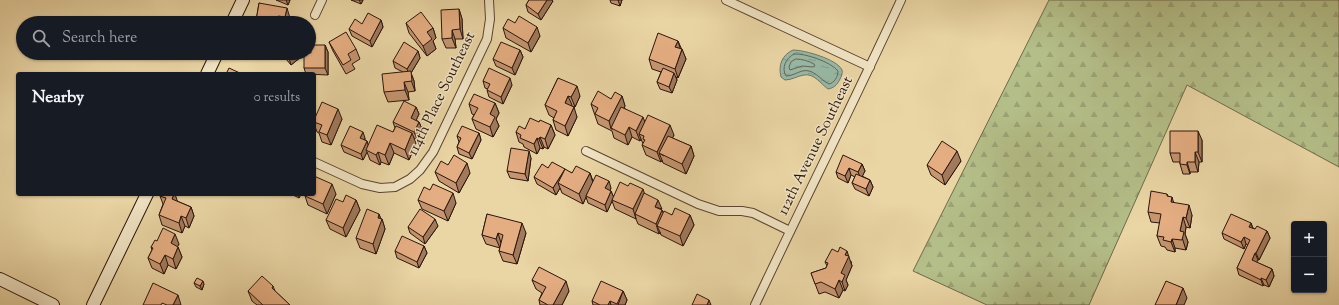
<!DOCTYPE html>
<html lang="en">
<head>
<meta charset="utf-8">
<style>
  :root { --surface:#171b24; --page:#242831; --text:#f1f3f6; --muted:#9ea1a6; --line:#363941 }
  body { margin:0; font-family:"Sorts Mill Goudy",serif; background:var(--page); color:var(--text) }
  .controls { position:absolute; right:12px; bottom:12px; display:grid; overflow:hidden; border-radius:4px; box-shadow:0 1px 3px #0004 }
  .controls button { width:36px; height:36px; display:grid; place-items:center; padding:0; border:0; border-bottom:1px solid var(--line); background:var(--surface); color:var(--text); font:20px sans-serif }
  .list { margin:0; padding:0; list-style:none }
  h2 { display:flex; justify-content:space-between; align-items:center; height:52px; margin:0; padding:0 16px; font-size:17px }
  h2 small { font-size:13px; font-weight:400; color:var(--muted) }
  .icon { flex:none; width:22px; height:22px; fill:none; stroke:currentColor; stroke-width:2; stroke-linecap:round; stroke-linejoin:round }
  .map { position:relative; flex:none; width:1339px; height:305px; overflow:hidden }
  .search { position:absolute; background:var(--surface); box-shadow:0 1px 3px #0004; left:16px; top:16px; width:300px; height:44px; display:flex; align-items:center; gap:10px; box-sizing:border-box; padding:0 14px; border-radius:22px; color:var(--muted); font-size:15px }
  .panel { position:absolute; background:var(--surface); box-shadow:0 1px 3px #0004; left:16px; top:72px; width:300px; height:124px; border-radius:4px }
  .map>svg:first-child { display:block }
  .forest { fill:url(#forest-firs); stroke:#70694a }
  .water { fill:url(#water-ripples); stroke:#6c7768 }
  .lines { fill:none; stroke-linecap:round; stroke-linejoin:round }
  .shore { stroke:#626658; stroke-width:1 }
  .street-casing { stroke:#5b4431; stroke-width:10 }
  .secondary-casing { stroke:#2b140b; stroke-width:14 }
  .street { stroke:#f1e4c4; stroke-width:8 }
  .secondary { stroke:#f1e4c4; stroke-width:12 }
  .wall { fill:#c59670; stroke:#2b140b }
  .shaded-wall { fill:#a07a5b; stroke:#2b140b }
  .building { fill:#e5ae82; stroke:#2b140b }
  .labels { text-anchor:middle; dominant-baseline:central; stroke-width:3; stroke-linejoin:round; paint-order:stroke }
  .street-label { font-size:15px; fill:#2b140b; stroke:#f1e4c4 }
</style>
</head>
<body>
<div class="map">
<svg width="1339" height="305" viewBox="0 0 1339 305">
  <defs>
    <pattern id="forest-firs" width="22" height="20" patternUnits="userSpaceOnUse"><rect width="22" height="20" fill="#b4be88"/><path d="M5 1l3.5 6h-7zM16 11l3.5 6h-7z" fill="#9ba274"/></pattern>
    <pattern id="water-ripples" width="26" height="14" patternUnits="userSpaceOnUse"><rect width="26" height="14" fill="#98b9a6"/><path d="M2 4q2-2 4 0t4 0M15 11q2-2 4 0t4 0" fill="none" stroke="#839e8e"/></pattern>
  </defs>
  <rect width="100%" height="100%" fill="#ead5a4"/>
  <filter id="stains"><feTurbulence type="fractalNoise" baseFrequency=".005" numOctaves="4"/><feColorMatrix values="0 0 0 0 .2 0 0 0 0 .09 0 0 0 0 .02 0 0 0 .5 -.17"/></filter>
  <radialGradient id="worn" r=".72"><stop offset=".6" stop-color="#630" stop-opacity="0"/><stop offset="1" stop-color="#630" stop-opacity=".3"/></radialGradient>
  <polygon class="forest" points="1049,0 1339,0 1339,167 1187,85 1089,305 987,305 913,271"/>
  <path class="water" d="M793,50c11,0 44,9 49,20 1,3 -1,7 -2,9 -3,6 -6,9 -12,10 -7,-5 -14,-16 -24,-14 -7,1 -12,5 -19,5l-4,-3c-3,-12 1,-22 12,-27z"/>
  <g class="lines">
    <g class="shore">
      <path d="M794,54c11,-1 37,8 44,17 0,6 -4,12 -9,13 -9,-4 -15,-16 -27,-13 -6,2 -10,5 -16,5 -5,-8 0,-18 8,-22z"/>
      <path d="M796,59c6,0 13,2 18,5l1,2 -2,1 -11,-1 -12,4 -1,-3 2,-5z"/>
    </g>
    <g class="street-casing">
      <g id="street">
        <polyline points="726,0 870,67"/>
        <polyline points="315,15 322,0"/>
        <polyline points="586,151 698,204 719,211 742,211 753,213 790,231"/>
        <polyline points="314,162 362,184 380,188 395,187 410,179 420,170 433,152 487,39 490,19 489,0"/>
        <path d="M755,305c48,-102 99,-203 146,-305"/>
      </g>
    </g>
    <g class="secondary-casing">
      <g id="secondary">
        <polyline points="232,23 243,0"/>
        <polyline points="207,74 217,53"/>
        <polyline points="0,279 53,305"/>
        <polyline points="93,305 147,194"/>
      </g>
    </g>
    <use href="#street" class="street"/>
    <use href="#secondary" class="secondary"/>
  </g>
  <g class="wall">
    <polygon points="276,0 290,0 288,5"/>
    <polygon points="351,0 363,0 361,4"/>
    <polygon points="529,0 552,0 553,1 541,20 528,12 526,5"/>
    <polygon points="610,0 622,0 620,6 611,3"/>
    <polygon points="259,3 290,18 289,23 257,23 256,21"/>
    <polygon points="459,9 462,19 463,39 455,39 456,48 446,48 442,39"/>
    <polygon points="381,20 383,27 372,47 352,36 349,29"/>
    <polygon points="406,23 433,28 436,38 433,41 436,49 427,56 409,33"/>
    <polygon points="515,23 540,36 531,52 506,38 503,28"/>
    <polygon points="678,41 686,59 678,78 676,77 677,80 672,93 660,89 657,82 661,72 652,69 649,59"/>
    <polygon points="329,42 356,49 360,59 352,64 355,69 346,74 333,51"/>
    <polygon points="325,45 328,52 328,75 306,74 304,68 311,53"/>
    <polygon points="520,50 523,57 515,75 496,66 493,59"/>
    <polygon points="418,51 420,58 411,73 414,81 415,91 408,92 409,100 388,102 384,92 403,72 395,68 393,61"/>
    <polygon points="281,53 299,53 301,57 291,65"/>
    <polygon points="558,78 580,96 575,107 571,106 577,117 568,136 556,130 553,120 554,118 549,115 545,105"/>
    <polygon points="483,81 512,85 503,104 489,97 487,90 488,89 485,88"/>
    <polygon points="622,96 625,106 624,108 645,122 674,135 672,138 691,146 694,156 686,174 663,163 662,160 661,162 646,155 642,145 643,144 641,139 640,141 632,137 628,145 614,138 612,131 598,124 591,104"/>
    <polygon points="495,103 499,113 496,119 499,126 493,137 476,129 472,119 474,115 472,114 469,104"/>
    <polygon points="416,107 419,114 416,120 419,122 422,129 417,139 414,138 416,143 409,160 394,153 389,165 381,162 380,165 370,160 367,152 363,160 344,152 341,145 365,138 365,140 367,141 368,145 393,132 395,128 393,122"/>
    <polygon points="342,119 331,145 322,142 319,133 317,132 314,124 314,120"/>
    <polygon points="539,122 551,125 555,135 548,149 544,147 543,149 540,148 537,154 524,147 523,144 519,142 516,132 525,129"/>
    <polygon points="479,133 481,140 472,159 459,154 457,147 459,142 457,136"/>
    <polygon points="1202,140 1202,162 1199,162 1198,172 1190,172 1190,174 1183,174 1180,164 1180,162 1173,162 1170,153"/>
    <polygon points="531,158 528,181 510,178 507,171"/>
    <polygon points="961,161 945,185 931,175 927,165"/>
    <polygon points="862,164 865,171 862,176 870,180 873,187 869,196 855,189 852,183 855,177 851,175 848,183 838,178 836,172"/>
    <polygon points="448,165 470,173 459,193 439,181 435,172"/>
    <polygon points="548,168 565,169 565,170 572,173 590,173 593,181 611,188 610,190 611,191 613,196 644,193 662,210 663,213 672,215 690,215 694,225 683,246 661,235 660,232 659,234 638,224 636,219 615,209 612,201 607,212 588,203 586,197 583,204 562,193 560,188 556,195 537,184 534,177"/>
    <polygon points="291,194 301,194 299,198"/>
    <polygon points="336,194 327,214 308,205 305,196"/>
    <polygon points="1167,194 1168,196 1174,203 1192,215 1190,228 1186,227 1185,234 1188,242 1186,250 1175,248 1175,252 1167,250 1165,247 1161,246 1157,236 1160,223 1151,222 1148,212"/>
    <polygon points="160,196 177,201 191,207 194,216 189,228 185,226 182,233 162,225 159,215 163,204"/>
    <polygon points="356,200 360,210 346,237 330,229 326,220 343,202"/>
    <polygon points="418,200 456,203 448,221 422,209"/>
    <polygon points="379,214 381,219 382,219 385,229 376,254 360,248 356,238"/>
    <polygon points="487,214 526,233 517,264 503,261 499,251 500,248 486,244 482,235"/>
    <polygon points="1251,223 1253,228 1255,229 1267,231 1270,238 1259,260 1258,260 1256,262 1272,269 1274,276 1269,287 1264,285 1263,286 1239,275 1237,268 1248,245 1246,244 1244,249 1224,239 1222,233"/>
    <polygon points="438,226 425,244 410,233 408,227"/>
    <polygon points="157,241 179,244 177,247 178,247 182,257 176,269 168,265 164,274 152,268 148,258 152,250 151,247"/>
    <polygon points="424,246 427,253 419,268 397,258 395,251"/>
    <polygon points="851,261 852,266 846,280 848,285 845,291 843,290 839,298 825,292 819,294 811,273 826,268 827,266 825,262"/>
    <polygon points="532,280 569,291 562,305 540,305 539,300 542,293 536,289"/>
    <polygon points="194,283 204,284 202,290 196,287"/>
    <polygon points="273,286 275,291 290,305 257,305 252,301 248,291"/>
    <polygon points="623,291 627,300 625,305 593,305 592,301"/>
  </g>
  <g class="shaded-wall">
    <polygon points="286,0 290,0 288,5"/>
    <polygon points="359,0 363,0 361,4"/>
    <polygon points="547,0 552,0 553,1 541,20 538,14"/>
    <polygon points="618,0 622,0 620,6"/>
    <polygon points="287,8 290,18 289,23 287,23 285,17"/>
    <polygon points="459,9 462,19 463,39 460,29"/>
    <polygon points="278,16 281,23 277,23"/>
    <polygon points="381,20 383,27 372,47 370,41"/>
    <polygon points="537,27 540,36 531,52 528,43"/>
    <polygon points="433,28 436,38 433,41 436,49 427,56 423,46 427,32"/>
    <polygon points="452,30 455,39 456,48 452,38"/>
    <polygon points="678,41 681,51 675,47"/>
    <polygon points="325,45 328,52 328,75 325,68"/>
    <polygon points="682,49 686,59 678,78 675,69"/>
    <polygon points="520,50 523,57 515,75 512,68"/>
    <polygon points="418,51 420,58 411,73 414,81 415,91 407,69"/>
    <polygon points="295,53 299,53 301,57 291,65 289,58"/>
    <polygon points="674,73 677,80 672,93 669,87"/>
    <polygon points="510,78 512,85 503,104 501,97"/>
    <polygon points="404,82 408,92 409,100 405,90"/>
    <polygon points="577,86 580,96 575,107 571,97"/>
    <polygon points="568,96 572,105 568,112 565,103"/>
    <polygon points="622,96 625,106 613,129 611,129 609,121"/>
    <polygon points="495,103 499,113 496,119 499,126 493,137 490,127 490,114"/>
    <polygon points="416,107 419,114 414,125 411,118"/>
    <polygon points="574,107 577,117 568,136 565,126"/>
    <polygon points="338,109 342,119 331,145 327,135"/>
    <polygon points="643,117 647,127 639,134 641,139 640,141 636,131"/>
    <polygon points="419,122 422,129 417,139 414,132"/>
    <polygon points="551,125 555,135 548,149 545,139"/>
    <polygon points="670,125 674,135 664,156 659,153 662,160 661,162 657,152"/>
    <polygon points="629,127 632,137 628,145 625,135"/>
    <polygon points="1198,131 1202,140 1202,162 1198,152"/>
    <polygon points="363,132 365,138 362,145 360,138"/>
    <polygon points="412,133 416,143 409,160 405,150"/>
    <polygon points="479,133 481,140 472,159 469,153"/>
    <polygon points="540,137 544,147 543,149 539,139"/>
    <polygon points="537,138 540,148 537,154 534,144"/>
    <polygon points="367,141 369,148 366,150 367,152 363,160 361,154"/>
    <polygon points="390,143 394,153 389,165 385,155"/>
    <polygon points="691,146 694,156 686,174 682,164"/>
    <polygon points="529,151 531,158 528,181 525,174"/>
    <polygon points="957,151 961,161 945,185 942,175"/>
    <polygon points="378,152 381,162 380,165 376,155"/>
    <polygon points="1195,152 1199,162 1198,172 1195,162"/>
    <polygon points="1187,162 1190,172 1190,174 1187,165"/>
    <polygon points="467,163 470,173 459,193 456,183"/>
    <polygon points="862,164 865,171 861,179 858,172"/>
    <polygon points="849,168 851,175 848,183 845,176"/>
    <polygon points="565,169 567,176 558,183 560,188 556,195 553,188"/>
    <polygon points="590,173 593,183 586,196 586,197 583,204 579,194"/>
    <polygon points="870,180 873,187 869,196 866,189"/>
    <polygon points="609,181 611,188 608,195 605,188"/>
    <polygon points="332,184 336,194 327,214 323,204"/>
    <polygon points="643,189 646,198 635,214 636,219 633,209"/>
    <polygon points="611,191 614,198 612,200 612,201 607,212 605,205"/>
    <polygon points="453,193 456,203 448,221 444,211"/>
    <polygon points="174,194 175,194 178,203 172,199"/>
    <polygon points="297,194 301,194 299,198"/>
    <polygon points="1172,197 1175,207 1171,202"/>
    <polygon points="356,200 360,210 346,237 343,228"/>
    <polygon points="658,200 662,209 655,207"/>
    <polygon points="1189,205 1192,215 1190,228 1186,218"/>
    <polygon points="191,207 194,216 189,228 186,218"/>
    <polygon points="662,210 666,219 657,226 660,232 659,234 656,224"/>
    <polygon points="379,214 381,220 382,219 385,229 376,254 373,244 378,218"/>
    <polygon points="690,215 694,225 683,246 680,236"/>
    <polygon points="181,216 185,226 182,233 179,223"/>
    <polygon points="1183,217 1186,227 1185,234 1188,242 1186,250 1180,231"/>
    <polygon points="435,219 438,226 425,244 423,237"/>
    <polygon points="522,223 526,233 517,264 513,255"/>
    <polygon points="1251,223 1253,230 1249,227"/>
    <polygon points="1267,231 1270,238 1259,260 1256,253"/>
    <polygon points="498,233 501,243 500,248 496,239"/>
    <polygon points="175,234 179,244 174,253 171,243"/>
    <polygon points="1244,237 1246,244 1244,249 1241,242"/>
    <polygon points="1172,239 1175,248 1175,252 1171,242"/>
    <polygon points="424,246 427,253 419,268 417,262"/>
    <polygon points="178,247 182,257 176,269 173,259"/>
    <polygon points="847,251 852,266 846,280 848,285 845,291 842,282 841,273 845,255"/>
    <polygon points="1255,253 1258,260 1254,267 1252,260"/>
    <polygon points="165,255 168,265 164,274 160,264"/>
    <polygon points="1272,269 1274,276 1269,287 1266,280"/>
    <polygon points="1261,278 1264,285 1263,286 1261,280"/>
    <polygon points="839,280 843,290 839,298 835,289"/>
    <polygon points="203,281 204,284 202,290 200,286"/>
    <polygon points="566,281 569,291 562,305 553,305"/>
    <polygon points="1183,288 1187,298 1184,305 1176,305"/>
    <polygon points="623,291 627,300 625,305 618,305"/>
    <polygon points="178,295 181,305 173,305"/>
    <polygon points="709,300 711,305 707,305"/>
    <polygon points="610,301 611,305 608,305"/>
  </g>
  <g class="building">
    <polygon points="529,0 547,0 538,14 526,5"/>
    <polygon points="259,3 287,8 285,17 278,16 277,23 268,23 256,21"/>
    <polygon points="459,9 460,29 452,30 452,38 442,39 441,10"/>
    <polygon points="421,12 433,28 427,32 432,39 423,46 406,23"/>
    <polygon points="368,13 381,20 370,41 349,29 355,19 362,24"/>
    <polygon points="519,16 537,27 528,43 503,28 508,19 515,23"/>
    <polygon points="346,32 356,49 348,54 351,60 343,65 329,42"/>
    <polygon points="658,33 678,41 675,47 682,49 675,69 649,59"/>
    <polygon points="404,42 418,51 407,69 393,61"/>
    <polygon points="501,42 520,50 512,68 493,59"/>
    <polygon points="311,45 325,45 325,68 304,68 304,53 311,53"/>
    <polygon points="284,53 295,53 289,58"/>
    <polygon points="229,68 242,74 226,74"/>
    <polygon points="489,68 510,78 501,97 487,90 490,84 483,81"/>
    <polygon points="663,68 674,73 669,87 657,82"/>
    <polygon points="411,71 412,81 404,82 405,90 384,92 382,74"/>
    <polygon points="558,78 577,86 571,97 568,96 565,103 574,107 565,126 553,120 557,111 545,105"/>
    <polygon points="598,91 611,99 615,92 622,96 609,121 595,114 598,108 591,104"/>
    <polygon points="474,94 495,103 490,114 495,117 490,127 472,119 478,108 469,104"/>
    <polygon points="404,101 416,107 411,118 419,122 414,132 393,122"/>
    <polygon points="322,102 338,109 327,135 319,132 322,125 314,122 314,120"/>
    <polygon points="621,107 643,117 636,131 629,127 625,135 611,128"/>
    <polygon points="648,115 670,125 657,152 642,145 645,140 643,139 644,136 639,134"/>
    <polygon points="530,118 539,122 540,120 551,125 545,139 540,137 539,139 537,138 534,144 520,138 521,135 516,132 519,126 525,129"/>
    <polygon points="377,125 393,132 396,126 412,133 405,150 390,143 385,155 378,152 376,155 366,150"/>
    <polygon points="350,126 363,132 360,138 367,141 361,154 341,145"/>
    <polygon points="462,126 479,133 469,153 457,147 461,138 457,136"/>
    <polygon points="1170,131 1198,131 1198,152 1195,152 1195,162 1187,162 1187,165 1180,164 1180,153 1170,153"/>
    <polygon points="668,136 691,146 682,164 659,153"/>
    <polygon points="942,141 957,151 942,175 927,165"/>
    <polygon points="511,148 529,151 525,174 507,171"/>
    <polygon points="454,155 467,163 456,183 435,172 441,161 448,165"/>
    <polygon points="843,155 862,164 858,172 849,168 845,176 836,172"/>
    <polygon points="552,162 565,169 553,188 534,177 542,164 548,168"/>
    <polygon points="576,166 590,173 579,194 558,183 565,169 572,173"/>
    <polygon points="856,174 870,180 866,189 852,183"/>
    <polygon points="596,175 609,181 605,188 611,191 605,205 586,196"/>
    <polygon points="314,176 332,184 323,204 305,196 306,194 314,194"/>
    <polygon points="620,182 628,186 630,183 643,189 633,209 612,200"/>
    <polygon points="433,184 453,193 444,211 418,200 424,187 430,190"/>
    <polygon points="1151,191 1167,194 1167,196 1172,197 1171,202 1189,205 1186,218 1183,217 1180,231 1184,232 1182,240 1172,239 1171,242 1163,240 1164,237 1157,236 1161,214 1148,212"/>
    <polygon points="644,193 658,200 655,207 662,210 656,224 635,214"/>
    <polygon points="161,194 174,194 172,199 191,207 186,218 181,216 179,223 159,215 166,198 160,196"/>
    <polygon points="346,195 356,200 343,228 326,220 336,199 343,202"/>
    <polygon points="675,208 690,215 680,236 657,226 664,211 672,215"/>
    <polygon points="367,209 379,214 378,218 382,219 373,244 356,238"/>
    <polygon points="420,209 435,219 423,237 408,227"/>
    <polygon points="487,214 522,223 513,255 499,251 503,235 498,233 496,239 482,235"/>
    <polygon points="1231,214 1251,223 1249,227 1255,229 1257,226 1267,231 1256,253 1255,253 1252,260 1272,269 1266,280 1261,278 1261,280 1237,268 1250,240 1244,237 1241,242 1222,233"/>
    <polygon points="163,228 175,234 171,243 178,247 173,259 165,255 160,264 148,258 153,248 151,247 155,240 157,241"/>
    <polygon points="402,236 424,246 417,262 395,251"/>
    <polygon points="840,247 847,251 845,255 849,256 841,273 845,275 842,282 839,280 835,289 821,282 815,284 811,273 826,268 828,263 825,262 832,249 838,252"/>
    <polygon points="539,267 566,281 553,305 548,305 539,300 546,287 532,280"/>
    <polygon points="262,276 273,286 272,288 290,305 263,305 248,291"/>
    <polygon points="197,278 203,281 200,286 194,283"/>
    <polygon points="601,281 623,291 617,304 610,301 608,305 600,305 592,301"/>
    <polygon points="1166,281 1183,288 1176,305 1155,305"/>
    <polygon points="153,283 178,295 173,305 167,305 162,303 161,305 143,305"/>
    <polygon points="697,294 709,300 707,305 692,305"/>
  </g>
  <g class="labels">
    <g class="street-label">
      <text transform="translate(442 94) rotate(-64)">114th Place Southeast</text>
      <text transform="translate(816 146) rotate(-64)">112th Avenue Southeast</text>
    </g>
  </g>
  <rect width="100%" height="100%" filter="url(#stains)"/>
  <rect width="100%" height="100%" fill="url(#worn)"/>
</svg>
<div class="controls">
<button>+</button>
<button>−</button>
</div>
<div class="search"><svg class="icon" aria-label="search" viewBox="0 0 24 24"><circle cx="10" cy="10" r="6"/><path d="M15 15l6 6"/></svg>Search here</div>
<section class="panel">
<h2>Nearby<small>0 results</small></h2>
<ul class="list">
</ul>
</section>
</div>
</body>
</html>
